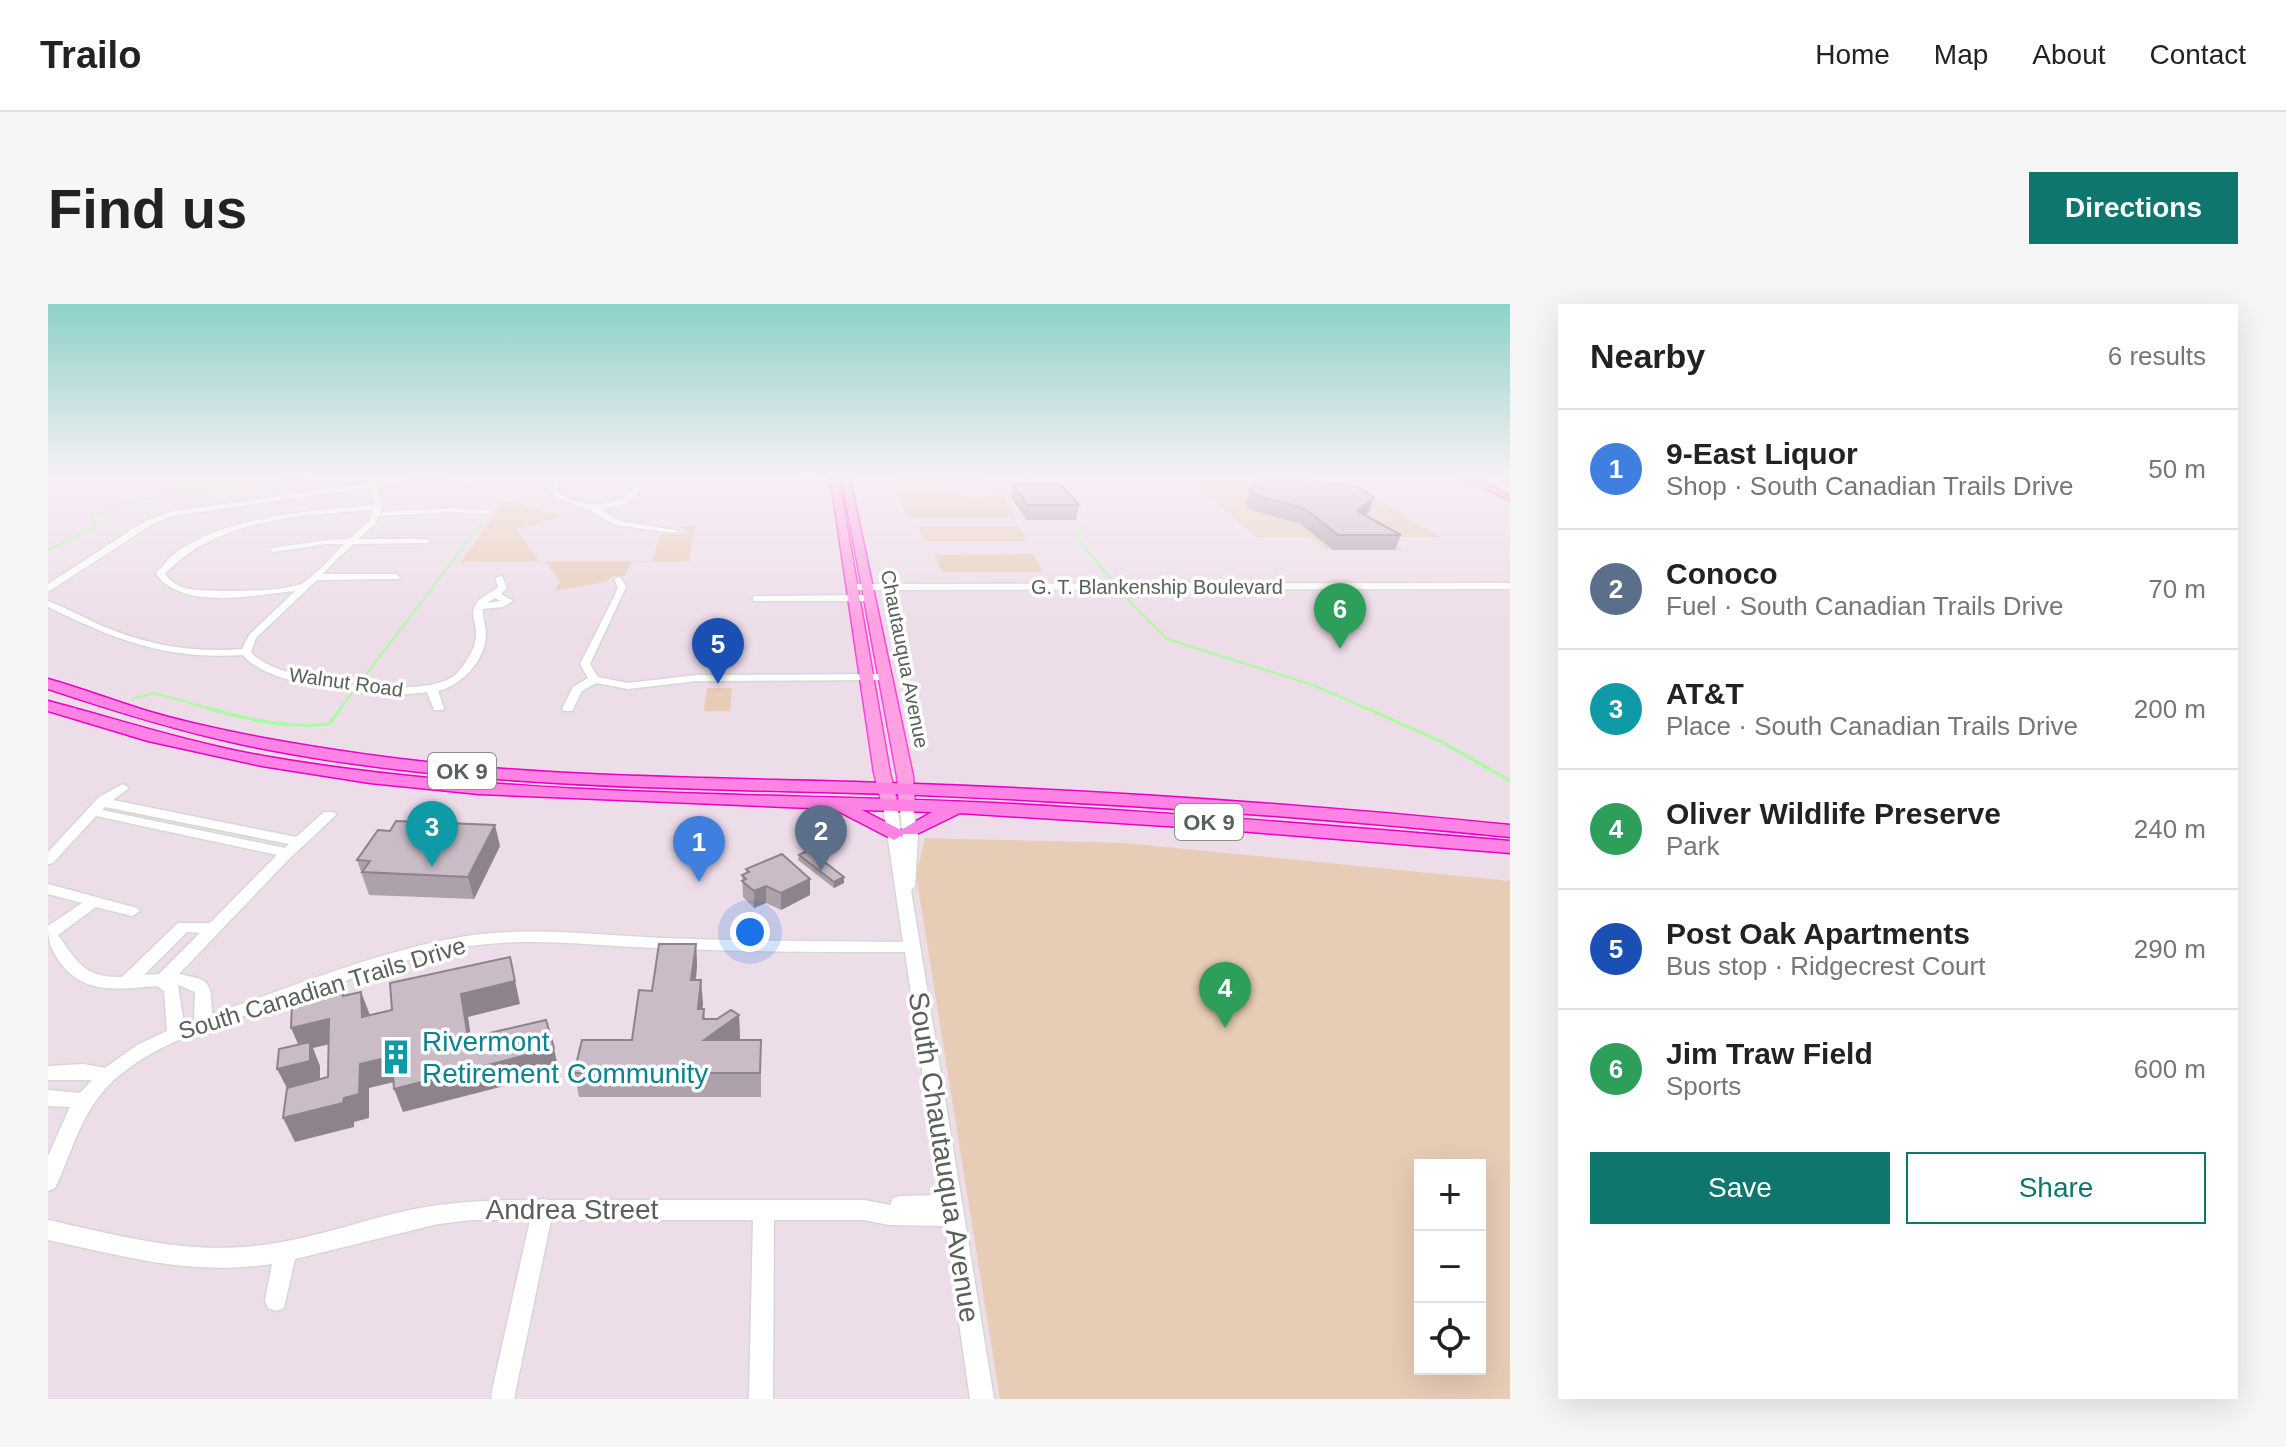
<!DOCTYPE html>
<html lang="en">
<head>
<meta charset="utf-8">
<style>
  :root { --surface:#fff; --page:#f6f6f6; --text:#222; --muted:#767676; --line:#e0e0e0; --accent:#0f766e }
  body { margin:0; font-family:Helvetica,sans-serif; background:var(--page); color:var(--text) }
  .controls { position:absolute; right:24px; bottom:24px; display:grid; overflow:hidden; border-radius:0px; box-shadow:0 8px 32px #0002 }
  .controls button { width:72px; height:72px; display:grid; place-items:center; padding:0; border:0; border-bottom:2px solid var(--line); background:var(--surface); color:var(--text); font:40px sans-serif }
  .you { position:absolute; left:702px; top:628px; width:28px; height:28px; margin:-20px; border:6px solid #fff; border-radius:50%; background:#1a73e8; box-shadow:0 0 0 12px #1a73e833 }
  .badge { display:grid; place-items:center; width:52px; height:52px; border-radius:50%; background:var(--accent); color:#fff; font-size:26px; font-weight:700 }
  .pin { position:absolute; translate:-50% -66px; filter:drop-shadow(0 2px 4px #0008) }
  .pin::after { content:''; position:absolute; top:42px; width:28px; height:24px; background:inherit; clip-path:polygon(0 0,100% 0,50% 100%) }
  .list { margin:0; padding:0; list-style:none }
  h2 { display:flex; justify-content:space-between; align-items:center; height:104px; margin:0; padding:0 32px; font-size:34px }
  h2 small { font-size:26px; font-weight:400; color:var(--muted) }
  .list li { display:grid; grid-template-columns:52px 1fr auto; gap:24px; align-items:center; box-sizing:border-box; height:120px; padding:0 32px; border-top:2px solid var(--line) }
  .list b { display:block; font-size:30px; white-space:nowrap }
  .list p { margin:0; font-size:26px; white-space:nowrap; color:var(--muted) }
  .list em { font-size:26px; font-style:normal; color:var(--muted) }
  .actions { display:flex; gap:16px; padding:24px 32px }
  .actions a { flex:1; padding:18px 0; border:2px solid var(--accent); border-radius:0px; text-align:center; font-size:28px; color:var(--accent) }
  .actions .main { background:var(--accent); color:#fff }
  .icon { flex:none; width:44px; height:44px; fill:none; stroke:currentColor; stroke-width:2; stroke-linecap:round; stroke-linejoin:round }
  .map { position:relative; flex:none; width:1462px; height:1095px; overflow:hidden; border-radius:0px }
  header { display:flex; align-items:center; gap:48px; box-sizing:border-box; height:112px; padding:0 40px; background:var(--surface); border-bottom:2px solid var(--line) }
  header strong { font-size:38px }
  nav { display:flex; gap:44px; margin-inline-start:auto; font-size:28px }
  .intro { display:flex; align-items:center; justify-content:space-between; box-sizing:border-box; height:192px; padding:0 48px }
  h1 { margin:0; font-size:56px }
  .button { padding:20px 36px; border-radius:0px; background:var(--accent); color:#fff; font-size:28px; font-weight:700 }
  main { display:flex; gap:48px; padding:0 48px }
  aside { flex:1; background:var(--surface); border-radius:0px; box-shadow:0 8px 32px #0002 }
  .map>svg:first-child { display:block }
  .green { fill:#e8cdb6; fill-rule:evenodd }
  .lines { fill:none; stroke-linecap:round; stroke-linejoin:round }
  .stream-far1 { stroke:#a5ff9b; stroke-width:2 }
  .stream { stroke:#a5ff9b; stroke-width:3 }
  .minor-casing { stroke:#d1dad2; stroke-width:3 }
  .major-casing { stroke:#f4d; stroke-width:3 }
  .highway-casing { stroke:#ea00c7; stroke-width:3 }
  .minor { fill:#fff; fill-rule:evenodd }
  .major { fill:#ffa0e2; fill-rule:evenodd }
  .highway { fill:#ff82e5; fill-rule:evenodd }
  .wall { fill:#ada2ab }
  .shaded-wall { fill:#8d848b }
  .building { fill:#c9bcc7; stroke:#8d848b; stroke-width:2 }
  .labels { text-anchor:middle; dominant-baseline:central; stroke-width:7; stroke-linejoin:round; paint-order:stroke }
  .far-street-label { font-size:20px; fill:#576157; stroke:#fff }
  .shield { fill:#fff; stroke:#899089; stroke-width:2 }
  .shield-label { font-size:22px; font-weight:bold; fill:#576157 }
  .street-label { font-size:24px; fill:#576157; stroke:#fff }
  .near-culture-label { font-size:28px; fill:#0d838f; stroke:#fff; text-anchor:start }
  .near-street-label { font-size:28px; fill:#576157; stroke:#fff }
</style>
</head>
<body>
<header>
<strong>Trailo</strong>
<nav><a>Home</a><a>Map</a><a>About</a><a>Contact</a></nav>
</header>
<div class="intro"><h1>Find us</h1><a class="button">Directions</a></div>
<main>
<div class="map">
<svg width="1462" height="1095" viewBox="0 0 1462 1095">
  <rect width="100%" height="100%" fill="#eddde9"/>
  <g class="green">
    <polygon points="849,171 932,171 938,180 853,180"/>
    <polygon points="1302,179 1392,233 1336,233 1355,246 1278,246 1261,233 1209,233 1144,180"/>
    <polygon points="886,185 888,189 918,190 921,194 957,191 956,194 970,215 859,215 849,188"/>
    <polygon points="457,196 512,212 469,226 491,257 413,258"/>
    <polygon points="629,222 647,222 641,257 583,258 577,272 566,272 557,278 507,287 512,277 497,257 604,257 613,230 631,231 640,227"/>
    <polygon points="870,222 969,222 979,237 876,237"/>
    <polygon points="985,250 995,268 894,268 887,251"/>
    <polygon points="659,384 684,384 682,407 656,407"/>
    <path d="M877,534l200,5 385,38v518h-510l-84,-524zM1372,861h60v204h-60z"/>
  </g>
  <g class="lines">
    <g class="stream-far1">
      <polyline points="981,171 988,181"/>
      <polyline points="983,171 1007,171"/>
      <polyline points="1037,223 1027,232 1084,300 1119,335 1265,381 1322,406"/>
      <polyline points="0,246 47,223 44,213 87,197 272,171"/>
      <polyline points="84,395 106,389 167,406"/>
      <polyline points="291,406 435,217"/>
    </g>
    <g class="stream">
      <path d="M159,404c39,11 81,21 122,16l12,-16"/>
      <polyline points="1318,404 1394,438 1462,477"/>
    </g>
    <g class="minor-casing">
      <g id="minor">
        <path d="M320,171h6l2,8 44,-3 51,2 3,2 -3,2 -51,-2 -43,3 5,20 -2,5 71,-4 38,2 4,2 -4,2 -38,-2 -73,4 -3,8 -17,15h69l4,2 -4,2 -74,1 -31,30h74l4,3 -1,2 -82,1 -61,58 -5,14c23,31 177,50 205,22 10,-10 22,-29 20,-44 -1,-8 -5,-15 -1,-24 4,-9 16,-13 23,-19l-3,-9 7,-2 5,12 -6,6 12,7 -10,6 -20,2c-1,9 3,16 3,25 0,26 -25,52 -48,57l6,17 -2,2h-8l-7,-18c-39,7 -160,-4 -184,-37 -77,5 -127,-15 -195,-48v-6c18,7 35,16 52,24 47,20 91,28 142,24l7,-14 46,-44c-41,4 -112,20 -139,-17l1,-2c6,-6 11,-13 17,-18 48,-38 141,-44 200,-49l-4,-18 -197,29 -22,9 -100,65 -3,1v-7l97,-63 24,-9 200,-29zM325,206l-4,11 -20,18 -22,1 -56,8 -1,2 4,2 53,-8h17c-13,13 -26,29 -41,39 -13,9 -101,10 -118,5 -9,-3 -15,-7 -20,-14 51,-55 137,-59 208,-64zM447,294l6,3 -14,2z"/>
        <path d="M508,171h6l-7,15c24,20 58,19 80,-2h4v2l-10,12 -28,8 19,11 59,10 -4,2 -60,-8 -23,-14 -35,-13 -9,-8z"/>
        <polygon points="570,273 573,274 578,283 542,360 550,373 580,379 649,371 838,370 843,373 838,376 649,377 580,385 548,379 534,387 524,407 516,407 514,405 525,383 540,374 532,360 566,293 570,283 566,276"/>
        <polygon points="1462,279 1462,285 804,286 800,283 804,280"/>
        <polygon points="708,292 822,291 827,294 822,297 705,297 705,293"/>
        <path d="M75,480l6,4 -16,12 183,37 28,-25h10l2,3 -48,45 -109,114c32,6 32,8 33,40 84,-28 173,-66 261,-79 62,-8 125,0 188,3 80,3 161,3 242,4l-20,-137 7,-4 7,4 6,41 -3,-41 2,-3h10l6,33 -3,51 -4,4 83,509h-24l-25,-173 -56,-1 -25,-5h-90l-1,179h-24l4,-179h-202l-37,179h-22l-1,-4 39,-175h-59l-33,4 -143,35 -11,49 -8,3 -8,-3 -3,-8 7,-36c-82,12 -144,-7 -224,-24v-20c64,14 128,32 194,27 57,-3 112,-25 168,-37 43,-9 84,-10 128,-10l5,-1 5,1h316l26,5 3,-7 7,-2 40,-1 -35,-243c-83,0 -165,0 -248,-4 -62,-2 -125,-11 -187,-2 -70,11 -135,40 -202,62 -56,19 -119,36 -161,79 -29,32 -34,64 -52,101l-7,3v-35l22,-49 -22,-1v-16l32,3 12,-13h-44v-14l36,-2 21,4 32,-23 30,-14 -3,-40 -7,-5c-38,3 -73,10 -98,-25 -8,-13 -11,-19 -11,-35l34,-23 -34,-9v-10l89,24 3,3 -8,5 -36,-9 -38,28c19,27 27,43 64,42l56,-54h32l67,-68 -181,-39 -43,47 -5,1v-12l51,-55zM57,503l184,37 -4,4 -183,-38zM139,628l13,1 -41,41 -15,1zM130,681l17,7 -1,28 -10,4z"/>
      </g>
    </g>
    <g class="major-casing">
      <g id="major">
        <polygon points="782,171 790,171 842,469 850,501 842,506 834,501 826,469"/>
        <polygon points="793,171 801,171 865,472 867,501 859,506 851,501 849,472"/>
        <polygon points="1411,171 1421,171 1462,191 1462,197"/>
      </g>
    </g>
    <g class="highway-casing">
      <g id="highway">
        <path d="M0,375c33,9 66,22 99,32 61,18 125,29 188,39 183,29 370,27 554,33 208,7 415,21 621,42v12c-197,-20 -394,-34 -591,-42 -226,-8 -457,-4 -679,-51 -65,-14 -129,-34 -192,-55z"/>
        <path d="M0,397c72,19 142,42 215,55 241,42 487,36 730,47 173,9 345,23 517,38v12l-295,-24 -255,-16 -43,21h-13l-10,6 -60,-31 -355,-15 -109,-11 -108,-17 -114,-25 -100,-30zM814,506l70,2 -31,18z"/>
      </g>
    </g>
    <use href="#minor" class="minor"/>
    <use href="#major" class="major"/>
    <use href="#highway" class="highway"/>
  </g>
  <g class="wall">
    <polygon points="742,171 765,171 765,174 742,173"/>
    <polygon points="965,180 1031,201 1028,216 978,216 963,193"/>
    <polygon points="1202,186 1321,208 1317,211 1353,231 1347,246 1285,246 1252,220 1203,206 1198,200"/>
    <polygon points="452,542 426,595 321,591 309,556"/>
    <polygon points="751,551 796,573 796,579 786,584 750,556"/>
    <polygon points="698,565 762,575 762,591 733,606 718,599 706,604 695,593 694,571 698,569"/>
    <polygon points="648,640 649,662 648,676 655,699 654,705 657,715 669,715 691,711 692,735 690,736 713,736 713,793 531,793 526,769 584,736"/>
  </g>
  <g class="shaded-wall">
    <polygon points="1326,193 1321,208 1304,222 1309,207"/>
    <polygon points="447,521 452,542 426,595 420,573"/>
    <polygon points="796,573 796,579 786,584 786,578"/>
    <polygon points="762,575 762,591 733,606 733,589"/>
    <polygon points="718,582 718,599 706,604 706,587"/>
    <polygon points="648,640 649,662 645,699 643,676"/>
    <polygon points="462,653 472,700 420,713 427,758 420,734 413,690"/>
    <polygon points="653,676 655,699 652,728 650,705"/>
    <polygon points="313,688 322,711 314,713"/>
    <polygon points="656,705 658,729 691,711 692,735 658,760"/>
    <polygon points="281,715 291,738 265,744 272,762 272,781 241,788 229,765 253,747 243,724"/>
    <polygon points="506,744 511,768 355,808 346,785"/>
    <polygon points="354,750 363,774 321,784 321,814 306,818 306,823 247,838 235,814 296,794 312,760"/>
  </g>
  <g class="building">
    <polygon points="1212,174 1247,174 1309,183 1326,193 1309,207 1353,231 1290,231 1257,205 1208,191 1202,186"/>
    <polygon points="965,180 1012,180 1031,201 980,201"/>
    <polygon points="348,517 447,521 420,573 314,568 322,557 309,556 330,526 342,527"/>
    <polygon points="761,546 796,573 786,578 751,551"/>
    <polygon points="734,550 762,575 733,589 718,582 706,587 694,577 698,575 694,571 701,568 698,565"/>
    <polygon points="611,640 648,640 643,676 653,676 650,705 656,705 655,715 669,715 683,706 691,711 656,736 713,736 712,769 526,769 534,736 584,736 591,686 604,687"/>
    <polygon points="462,653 467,677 413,690 420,734 498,716 506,744 346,785 345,771 355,769 354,750 312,760 311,790 296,794 295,799 235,814 239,784 280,773 281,715 243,724 244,700 295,688 295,692 313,688 314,713 344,706 342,679"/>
    <polygon points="262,738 262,757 229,765 231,745"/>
  </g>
  <linearGradient id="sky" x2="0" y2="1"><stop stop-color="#8dd2c9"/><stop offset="0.53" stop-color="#f7f0f5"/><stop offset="1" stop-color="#f7f0f5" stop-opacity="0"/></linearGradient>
  <rect width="1462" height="324" fill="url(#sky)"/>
  <defs>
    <g id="building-bare" transform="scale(2.76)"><path d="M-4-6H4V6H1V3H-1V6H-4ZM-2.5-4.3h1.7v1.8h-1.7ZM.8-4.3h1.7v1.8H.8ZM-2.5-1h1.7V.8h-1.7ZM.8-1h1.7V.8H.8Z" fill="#0f9aa8" stroke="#fff" stroke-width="2.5" paint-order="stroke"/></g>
  </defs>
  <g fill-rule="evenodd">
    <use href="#building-bare" x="348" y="753"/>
  </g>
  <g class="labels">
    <g class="far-street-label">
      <text x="1109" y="283">G. T. Blankenship Boulevard</text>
      <text transform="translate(857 355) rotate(79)">Chautauqua Avenue</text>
      <text transform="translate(298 378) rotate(8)">Walnut Road</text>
    </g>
    <g class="shield">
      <rect x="380" y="449" width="68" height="36" rx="6"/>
      <rect x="1127" y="500" width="68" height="36" rx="6"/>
    </g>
    <g class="shield-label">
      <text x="414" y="467">OK 9</text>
      <text x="1161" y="518">OK 9</text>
    </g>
    <g class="street-label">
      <text transform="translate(274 684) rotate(-17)">South Canadian Trails Drive</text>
    </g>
    <g class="near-culture-label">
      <text x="374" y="737">Rivermont<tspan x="374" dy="32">Retirement Community</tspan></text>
    </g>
    <g class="near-street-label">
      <text transform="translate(896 853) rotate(81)">South Chautauqua Avenue</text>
      <text x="524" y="905">Andrea Street</text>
    </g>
  </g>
</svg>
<div class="controls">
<button>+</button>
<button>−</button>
<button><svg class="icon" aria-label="locate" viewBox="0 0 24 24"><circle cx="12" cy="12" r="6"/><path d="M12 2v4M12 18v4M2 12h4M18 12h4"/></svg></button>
</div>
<div class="you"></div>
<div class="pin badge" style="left:651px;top:578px;background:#3f7fe0">1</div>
<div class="pin badge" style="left:773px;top:567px;background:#5c6f8a">2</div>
<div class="pin badge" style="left:384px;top:563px;background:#0f9aa8">3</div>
<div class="pin badge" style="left:1177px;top:724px;background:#2e9e5b">4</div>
<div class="pin badge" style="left:670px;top:380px;background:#1a4fb4">5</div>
<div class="pin badge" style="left:1292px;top:345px;background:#2e9e5b">6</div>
</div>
<aside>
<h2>Nearby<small>6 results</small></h2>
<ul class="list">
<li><span class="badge" style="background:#3f7fe0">1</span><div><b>9-East Liquor</b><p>Shop · South Canadian Trails Drive</p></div><em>50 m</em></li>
<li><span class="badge" style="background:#5c6f8a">2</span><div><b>Conoco</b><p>Fuel · South Canadian Trails Drive</p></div><em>70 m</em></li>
<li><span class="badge" style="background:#0f9aa8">3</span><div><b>AT&amp;T</b><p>Place · South Canadian Trails Drive</p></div><em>200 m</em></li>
<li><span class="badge" style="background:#2e9e5b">4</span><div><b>Oliver Wildlife Preserve</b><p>Park</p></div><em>240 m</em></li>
<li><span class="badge" style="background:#1a4fb4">5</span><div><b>Post Oak Apartments</b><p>Bus stop · Ridgecrest Court</p></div><em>290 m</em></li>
<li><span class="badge" style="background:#2e9e5b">6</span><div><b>Jim Traw Field</b><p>Sports</p></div><em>600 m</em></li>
</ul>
<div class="actions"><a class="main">Save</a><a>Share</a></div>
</aside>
</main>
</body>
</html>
